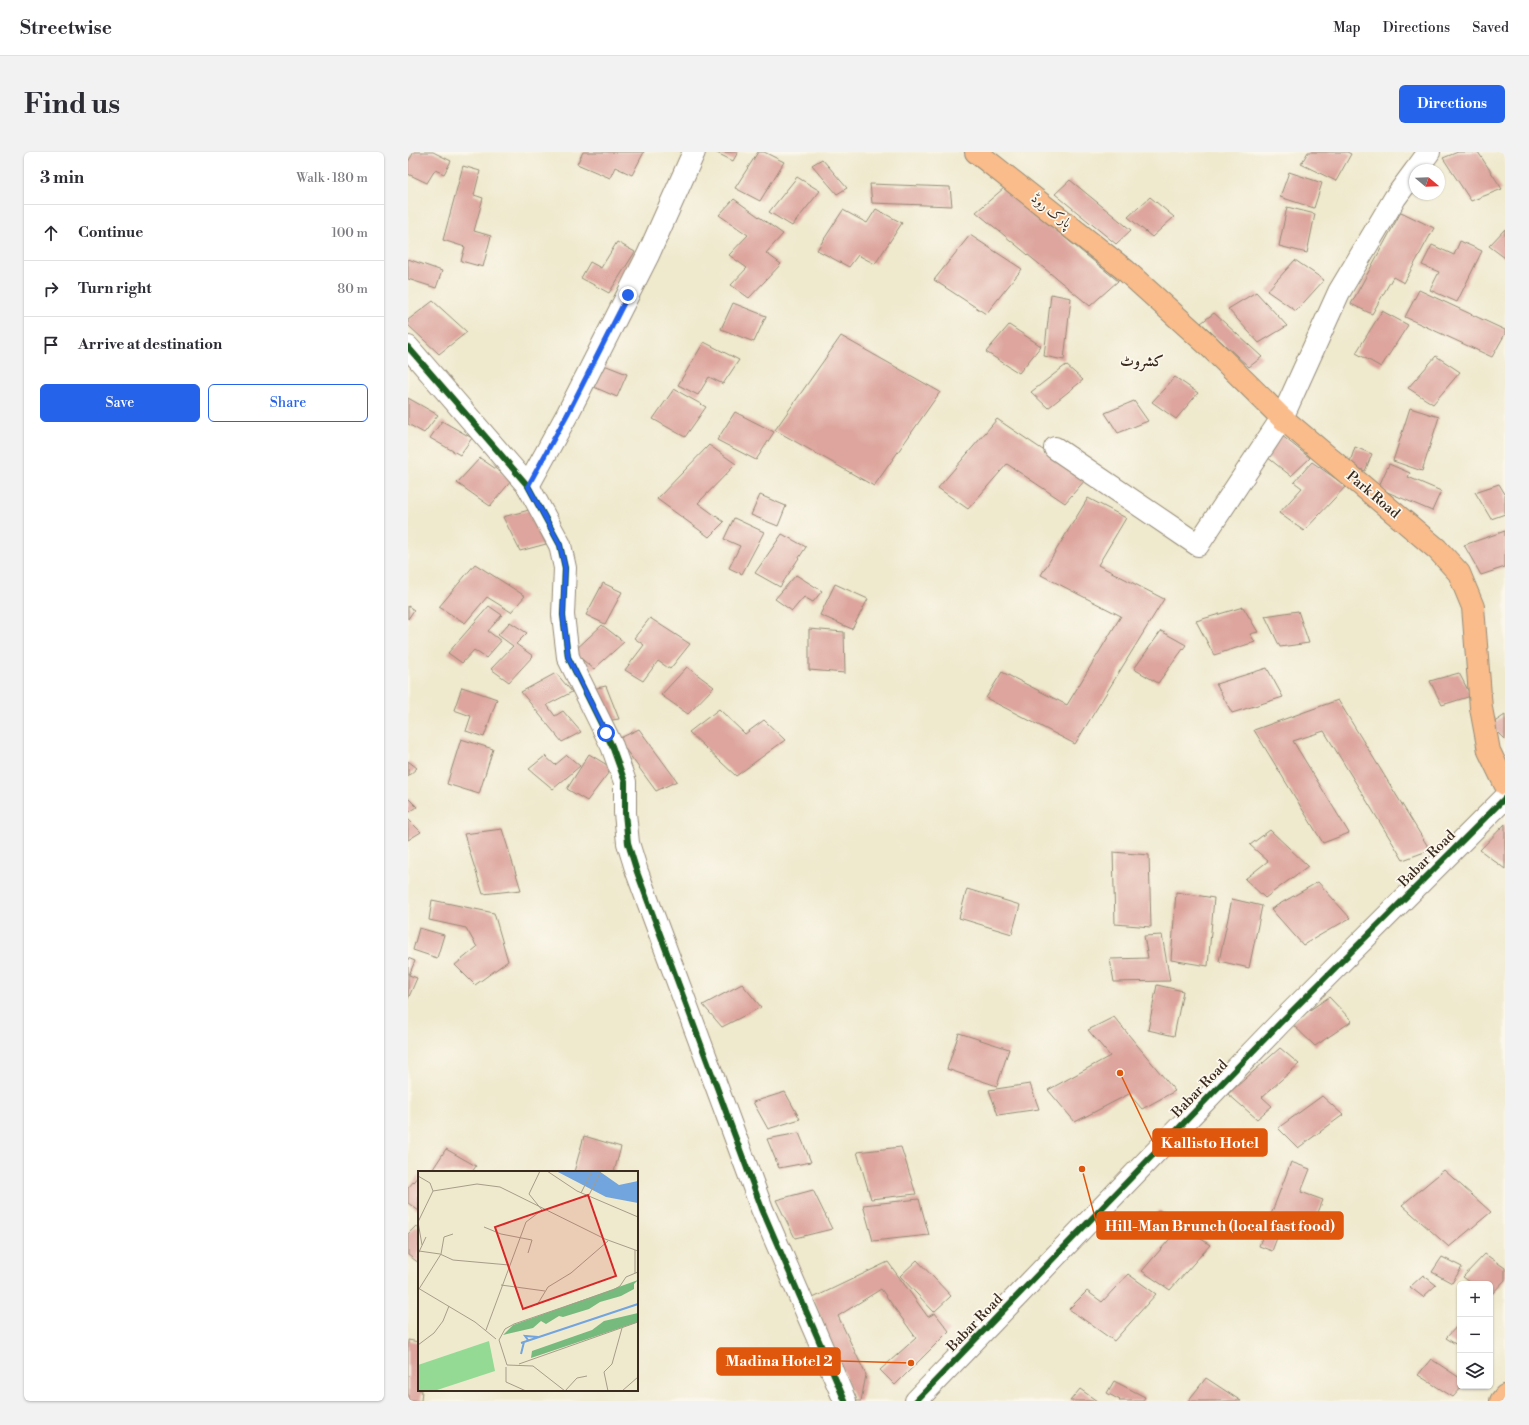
<!DOCTYPE html>
<html lang="en">
<head>
<meta charset="utf-8">
<style>
  :root { --surface:#fff; --page:#f2f2f3; --text:#2b2b33; --muted:#7c7c81; --line:#e1e1e2; --accent:#2563eb }
  body { margin:0; font-family:"Libre Bodoni",Amiri,serif; background:var(--page); color:var(--text) }
  .controls { position:absolute; right:12px; bottom:12px; display:grid; overflow:hidden; border-radius:6px; box-shadow:0 1px 3px #0004 }
  .controls button { width:36px; height:36px; display:grid; place-items:center; padding:0; border:0; border-bottom:1px solid var(--line); background:var(--surface); color:var(--text); font:20px sans-serif }
  .compass { position:absolute; left:1001px; top:12px; width:36px; height:36px; border-radius:50%; background:var(--surface); box-shadow:0 1px 3px #0004; rotate:109deg }
  .stop { position:absolute; width:12px; height:12px; margin:-9px; border:3px solid #2563eb; border-radius:50%; background:#fff }
  .stop.end { background:#2563eb; border-color:#fff; box-shadow:0 1px 4px #0008 }
  .list { margin:0; padding:0; list-style:none }
  h2 { display:flex; justify-content:space-between; align-items:center; height:52px; margin:0; padding:0 16px; font-size:17px }
  h2 small { font-size:13px; font-weight:400; color:var(--muted) }
  .list li { display:grid; grid-template-columns:26px 1fr auto; gap:12px; align-items:center; box-sizing:border-box; height:56px; padding:0 16px; border-top:1px solid var(--line) }
  .list b { display:block; font-size:15px; white-space:nowrap }
  .list em { font-size:13px; font-style:normal; color:var(--muted) }
  .actions { display:flex; gap:8px; padding:12px 16px }
  .actions a { flex:1; padding:9px 0; border:1px solid var(--accent); border-radius:6px; text-align:center; font-size:14px; color:var(--accent) }
  .actions .main { background:var(--accent); color:#fff }
  .icon { flex:none; width:22px; height:22px; fill:none; stroke:currentColor; stroke-width:2; stroke-linecap:round; stroke-linejoin:round }
  .map { position:relative; flex:none; width:1097px; height:1249px; overflow:hidden; border-radius:6px }
  header { display:flex; align-items:center; gap:24px; box-sizing:border-box; height:56px; padding:0 20px; background:var(--surface); border-bottom:1px solid var(--line) }
  header strong { font-size:19px }
  nav { display:flex; gap:22px; margin-inline-start:auto; font-size:14px }
  .intro { display:flex; align-items:center; justify-content:space-between; box-sizing:border-box; height:96px; padding:0 24px }
  h1 { margin:0; font-size:28px }
  .button { padding:10px 18px; border-radius:6px; background:var(--accent); color:#fff; font-size:14px; font-weight:700 }
  main { display:flex; gap:24px; padding:0 24px }
  aside { flex:1; background:var(--surface); border-radius:6px; box-shadow:0 1px 3px #0004 }
  .map>svg:first-child { display:block }
  .building { fill:#dda59d }
  .lines { fill:none; stroke-linecap:round; stroke-linejoin:round }
  .minor-casing { stroke:#958a76; stroke-width:24 }
  .major-casing { stroke:#958a76; stroke-width:24 }
  .highway-casing { stroke:#958a76; stroke-width:24 }
  .minor { stroke:#fff; stroke-width:22 }
  .major { stroke:#f9bc8a; stroke-width:22 }
  .highway { stroke:#f9bc8a; stroke-width:22 }
  .cycleway-casing { stroke:#fbf7ec; stroke-width:8 }
  .cycleway { stroke:#1b5e20; stroke-width:6 }
  .route { stroke:#2563eb; stroke-width:5 }
  .labels { text-anchor:middle; dominant-baseline:central; stroke-width:3.5; stroke-linejoin:round; paint-order:stroke }
  .street-label { font-size:14px; fill:#3b2a1e; stroke:#fbf7ec }
  .neighbourhood-label { font-size:15px; font-weight:bold; fill:#3b2a1e; stroke:#fbf7ec }
  .inset-river { fill:none; stroke:#72a4dd; stroke-width:2 }
  .inset-road { fill:none; stroke:#a79d88; stroke-width:1 }
  .view { fill:#d62828; fill-opacity:0.15; stroke:#d62828; stroke-width:2 }
  .inset-edge { fill:none; stroke:#3b2a1e; stroke-width:2 }
  .leader { fill:none; stroke:#df570d; stroke-width:1.5 }
  .callout-dot { fill:#df570d; stroke:#fbf7ec; stroke-width:1.5 }
  .callout { fill:#df570d; stroke:#df570d; stroke-width:1.5 }
  .callout-label { font-size:15px; text-anchor:middle; font-weight:bold; fill:#fff }
</style>
</head>
<body>
<header>
<strong>Streetwise</strong>
<nav><a>Map</a><a>Directions</a><a>Saved</a></nav>
</header>
<div class="intro"><h1>Find us</h1><a class="button">Directions</a></div>
<main>
<aside>
<h2>3 min<small>Walk · 180 m</small></h2>
<ul class="list">
<li><svg class="icon" aria-label="ahead" viewBox="0 0 24 24"><path d="M12 20V5M6 11l6-6 6 6"/></svg><div><b>Continue</b></div><em>100 m</em></li>
<li><svg class="icon" aria-label="right" viewBox="0 0 24 24"><path d="M7 20v-9h11M14 6l5 5-5 5"/></svg><div><b>Turn right</b></div><em>80 m</em></li>
<li><svg class="icon" aria-label="arrive" viewBox="0 0 24 24"><path d="M6 21V4h12l-3 4 3 4H6"/></svg><div><b>Arrive at destination</b></div></li>
</ul>
<div class="actions"><a class="main">Save</a><a>Share</a></div>
</aside>
<div class="map">
<svg width="1097" height="1249" viewBox="0 0 1097 1249">
  <rect width="100%" height="100%" fill="#fbf7ec"/>
  <filter id="ink" filterUnits="userSpaceOnUse"><feTurbulence type="fractalNoise" baseFrequency=".025" numOctaves="2"/><feDisplacementMap in="SourceGraphic" scale="8" xChannelSelector="R" yChannelSelector="G"/><feConvolveMatrix kernelMatrix="1 2 1 2 8 2 1 2 1" color-interpolation-filters="sRGB"/></filter>
  <filter id="wash" filterUnits="userSpaceOnUse"><feTurbulence type="fractalNoise" baseFrequency=".012" numOctaves="4" result="noise"/><feDisplacementMap in="SourceGraphic" scale="16" xChannelSelector="R" yChannelSelector="G"/><feGaussianBlur stdDeviation="0.9" result="paint"/><feColorMatrix in="noise" values="0 0 0 0 0 0 0 0 0 0 0 0 0 0 0 0 0 1.4 0 .05"/><feComposite in="paint" operator="in"/></filter>
  <g filter="url(#wash)">
    <rect width="100%" height="100%" fill="#efe9ce"/>
    <g id="blocks">
      <g class="building">
        <polygon points="6,0 25,0 43,9 36,22 27,18 19,31 0,22 0,10"/>
        <polygon points="175,0 236,0 224,23 207,15 202,26 169,12"/>
        <polygon points="307,0 330,0 325,9"/>
        <polygon points="350,0 356,0 376,10 352,49 327,36"/>
        <polygon points="900,0 939,0 943,2 928,29 893,12"/>
        <polygon points="1050,0 1070,0 1094,37 1063,49 1035,6"/>
        <polygon points="414,7 439,36 429,42 404,13"/>
        <polygon points="55,14 72,19 66,43 75,46 66,79 83,84 75,115 53,109 57,95 35,88"/>
        <polygon points="881,20 914,31 906,56 872,45"/>
        <polygon points="389,25 412,39 384,74 361,60"/>
        <polygon points="662,28 723,78 708,92 647,42"/>
        <polygon points="462,32 542,35 544,54 464,51"/>
        <polygon points="596,36 710,129 682,154 568,60"/>
        <polygon points="742,45 766,65 744,85 720,65"/>
        <polygon points="326,47 375,82 358,101 373,112 341,146 323,133 339,116 321,103 340,83 311,63"/>
        <polygon points="879,55 907,62 899,101 871,94"/>
        <polygon points="468,57 494,71 467,112 450,103 441,115 409,98 435,58 459,71"/>
        <polygon points="993,60 1026,76 996,131 985,125 964,162 943,152"/>
        <polygon points="1097,77 1097,106 1081,94"/>
        <polygon points="562,83 614,117 578,162 526,128"/>
        <polygon points="1052,89 1074,99 1049,150 1022,138 1031,120 1014,113 1024,93 1046,103"/>
        <polygon points="209,90 227,100 201,141 173,126 182,110 193,116"/>
        <polygon points="0,107 34,119 28,136 0,127"/>
        <polygon points="887,108 916,128 888,159 859,139"/>
        <polygon points="1011,138 1097,178 1097,182 1084,205 997,165"/>
        <polygon points="848,140 879,174 851,191 820,157"/>
        <polygon points="643,142 663,146 656,208 636,204"/>
        <polygon points="25,149 59,180 31,202 0,173 0,168"/>
        <polygon points="325,151 358,164 346,190 313,177"/>
        <polygon points="974,159 1000,173 973,215 948,201"/>
        <polygon points="806,161 854,205 841,215 793,171"/>
        <polygon points="601,173 633,194 611,221 578,200"/>
        <polygon points="433,184 532,240 466,334 367,278"/>
        <polygon points="296,190 331,208 315,232 301,225 290,243 270,233"/>
        <polygon points="1028,204 1052,220 1025,252 1000,236"/>
        <polygon points="196,213 219,222 209,245 186,235"/>
        <polygon points="658,213 675,228 640,256 623,240"/>
        <polygon points="767,225 790,241 768,267 744,250"/>
        <polygon points="266,237 298,255 277,285 245,267"/>
        <polygon points="0,246 30,263 16,281 0,272"/>
        <polygon points="726,249 740,269 710,281 697,261"/>
        <polygon points="1002,256 1031,265 1014,319 985,309"/>
        <polygon points="327,260 366,280 348,308 309,288"/>
        <polygon points="589,267 678,327 657,351 599,312 560,357 530,336"/>
        <polygon points="34,269 64,286 52,303 22,286"/>
        <polygon points="873,283 902,306 883,324 854,301"/>
        <polygon points="301,293 328,312 290,351 316,370 301,385 249,347"/>
        <polygon points="947,295 964,302 957,319 941,313"/>
        <polygon points="72,306 104,328 82,354 49,331"/>
        <polygon points="904,310 938,334 896,379 871,361 894,336 886,330"/>
        <polygon points="981,312 1002,321 1000,325 1033,339 1024,359 970,336"/>
        <polygon points="1091,332 1097,342 1097,362 1083,367 1067,340"/>
        <polygon points="352,343 378,354 370,374 343,363"/>
        <polygon points="680,346 718,366 690,413 756,447 667,592 578,546 594,520 659,553 713,464 633,423"/>
        <polygon points="121,358 138,392 112,399 95,365"/>
        <polygon points="326,366 356,380 334,422 321,416 332,394 316,387"/>
        <polygon points="1097,379 1097,415 1073,423 1056,393"/>
        <polygon points="374,382 398,395 372,435 347,421"/>
        <polygon points="67,412 117,444 103,460 79,445 57,471 31,455"/>
        <polygon points="388,423 414,439 405,450 396,445 384,459 367,447"/>
        <polygon points="195,431 214,440 197,472 178,463"/>
        <polygon points="427,432 460,447 444,477 412,463"/>
        <polygon points="0,454 6,458 0,467"/>
        <polygon points="81,454 94,463 80,479 93,489 78,506 66,498 54,511 40,501"/>
        <polygon points="835,455 850,480 842,482 847,490 806,503 788,469"/>
        <polygon points="890,459 901,491 872,495 857,464"/>
        <polygon points="242,466 282,492 262,517 250,509 235,529 217,518 236,493 226,486"/>
        <polygon points="102,470 119,481 108,492 125,504 101,530 83,517 105,494 90,483"/>
        <polygon points="194,473 216,490 186,517 165,500"/>
        <polygon points="401,477 436,480 437,521 401,518"/>
        <polygon points="753,479 778,493 750,531 726,517"/>
        <polygon points="279,515 306,535 280,562 253,543"/>
        <polygon points="859,516 875,545 824,561 808,532"/>
        <polygon points="148,521 164,540 139,553 147,564 155,559 173,580 154,590 113,540"/>
        <polygon points="1051,521 1063,544 1034,553 1022,529"/>
        <polygon points="198,534 211,567 197,569 184,537"/>
        <polygon points="54,535 89,547 76,585 58,579 63,564 46,558"/>
        <polygon points="930,548 1022,698 995,708 916,579 885,589 941,681 915,691 846,578"/>
        <polygon points="311,557 337,582 356,568 377,588 328,624 281,580"/>
        <polygon points="1097,563 1097,588 1082,573"/>
        <polygon points="231,577 269,629 248,639 210,587"/>
        <polygon points="53,587 85,597 71,642 39,632"/>
        <polygon points="181,602 204,616 179,649 159,637"/>
        <polygon points="159,603 172,614 145,637 121,617 137,604 147,613"/>
        <polygon points="0,609 9,616 0,624"/>
        <polygon points="0,646 9,655 0,661"/>
        <polygon points="0,667 13,680 0,688"/>
        <polygon points="1097,672 1097,717 1072,698"/>
        <polygon points="94,677 113,738 75,742 56,682"/>
        <polygon points="862,678 900,714 857,746 837,727 860,709 842,693"/>
        <polygon points="705,700 741,703 743,775 707,772"/>
        <polygon points="910,730 942,766 895,793 863,757"/>
        <polygon points="559,737 612,753 604,782 551,766"/>
        <polygon points="768,740 806,746 800,814 763,808"/>
        <polygon points="824,747 854,754 841,816 811,809"/>
        <polygon points="24,748 86,761 100,809 67,833 47,813 69,795 58,776 21,768"/>
        <polygon points="11,776 36,783 29,806 5,798"/>
        <polygon points="754,783 762,829 706,830 702,807 740,806 736,784"/>
        <polygon points="0,806 7,809 1,823 9,826 0,847"/>
        <polygon points="334,832 353,855 314,875 295,853"/>
        <polygon points="749,833 775,839 766,884 740,878"/>
        <polygon points="921,845 944,869 907,894 883,871"/>
        <polygon points="706,865 767,939 734,957 721,942 667,970 640,938 702,904 680,878"/>
        <polygon points="551,881 601,897 589,934 539,917"/>
        <polygon points="872,896 891,912 854,945 864,954 849,967 820,942"/>
        <polygon points="622,932 631,957 590,963 581,938"/>
        <polygon points="377,940 392,967 360,977 345,950"/>
        <polygon points="914,944 935,963 890,996 870,976"/>
        <polygon points="391,981 403,1010 371,1016 359,987"/>
        <polygon points="176,984 213,995 206,1020 166,1020"/>
        <polygon points="493,995 508,1042 463,1047 449,1000"/>
        <polygon points="38,997 68,1014 64,1020 23,1020"/>
        <polygon points="883,1010 902,1017 893,1040 915,1048 899,1088 872,1078 864,1099 851,1094"/>
        <polygon points="1036,1018 1083,1060 1041,1095 994,1053"/>
        <polygon points="11,1023 11,1059 0,1051 0,1036"/>
        <polygon points="405,1038 424,1077 387,1086 368,1048"/>
        <polygon points="511,1047 521,1083 465,1089 455,1053"/>
        <polygon points="751,1058 802,1093 762,1138 734,1119 766,1082 743,1066"/>
        <polygon points="8,1074 11,1076 11,1111 0,1103 0,1082"/>
        <polygon points="1077,1102 1097,1116 1097,1128 1082,1144 1082,1132 1065,1132 1055,1125"/>
        <polygon points="1034,1105 1054,1115 1044,1131 1024,1120"/>
        <polygon points="509,1108 543,1144 526,1160 492,1124"/>
        <polygon points="480,1110 520,1165 527,1161 541,1179 487,1233 472,1218 508,1186 473,1137 430,1164 458,1223 453,1249 447,1249 405,1146"/>
        <polygon points="720,1122 748,1142 706,1189 661,1157 679,1139 694,1150"/>
        <polygon points="1015,1123 1028,1133 1015,1145 1002,1135"/>
        <polygon points="1052,1171 1052,1195 1038,1186"/>
        <polygon points="0,1188 11,1190 11,1238 14,1238 13,1249 0,1249"/>
        <polygon points="1023,1207 1052,1226 1052,1234 1055,1234 1045,1245 1010,1223"/>
        <polygon points="798,1226 833,1249 780,1249"/>
        <polygon points="706,1229 737,1245 735,1249 711,1249 712,1248 699,1241"/>
        <polygon points="672,1237 689,1249 662,1249"/>
      </g>
    </g>
  </g>
  <g filter="url(#ink)">
    <use href="#blocks" fill-opacity="0" stroke="#958a76" stroke-width="1"/>
    <g class="lines">
      <g class="minor-casing">
        <g id="minor">
          <polyline points="1008,18 1021,0"/>
          <polyline points="0,195 120,334 152,393 157,416 155,463 160,505 204,594 217,630 217,661 220,691 229,720 354,1057 437,1249"/>
          <polyline points="647,296 790,393 874,266 931,140 987,46 1007,19"/>
          <polyline points="120,334 160,261 240,103 286,0"/>
          <polyline points="508,1249 872,871 1097,646"/>
        </g>
      </g>
      <g class="major-casing">
        <polyline id="major" points="568,0 717,118 800,193 874,266 1029,397 1051,421 1065,455 1073,556 1081,599 1097,632"/>
      </g>
      <g class="highway-casing">
        <polyline id="highway" points="1093,1249 1097,1244"/>
      </g>
      <use href="#minor" class="minor"/>
      <use href="#major" class="major"/>
      <use href="#highway" class="highway"/>
      <g class="cycleway-casing">
        <g id="cycleway">
          <polyline points="0,195 120,334 152,393 157,416 155,463 160,505 204,594 217,630 217,661 220,691 229,720 354,1057 437,1249"/>
          <polyline points="508,1249 872,871 1097,646"/>
        </g>
      </g>
      <use href="#cycleway" class="cycleway"/>
    </g>
  </g>
  <g class="lines" filter="url(#ink)">
    <polyline class="route" points="198,581 160,505 155,463 157,416 152,393 120,334 160,261 220,143"/>
  </g>
  <g class="labels">
    <g class="street-label">
      <text transform="translate(643 59) rotate(38)">پارک روڈ</text>
      <text transform="translate(965 343) rotate(40)">Park Road</text>
      <text transform="translate(1019 707) rotate(-45)">Babar Road</text>
      <text transform="translate(792 937) rotate(-46)">Babar Road</text>
      <text transform="translate(567 1171) rotate(-46)">Babar Road</text>
    </g>
    <g class="neighbourhood-label">
      <text x="734" y="209">کشروٹ</text>
    </g>
  </g>
  <g transform="translate(10 1019)">
    <rect width="220" height="220" fill="#efe9ce"/>
    <path d="M220,109l-4,4v5l-13,7 -21,6 -11,7 -26,8 -4,-1 -13,8 -5,-3 -8,7 -30,7 10,-10zM220,142v9l-107,36 1,-7 60,-21 12,-9z" fill="#77ba7e"/>
    <path d="M71,170l6,30 -61,20h-16v-26z" fill="#94da94"/>
    <path d="M138,0h43l20,14 19,-4v22l-32,-6z" fill="#72a4dd"/>
    <path class="inset-river" d="M110,169l-3,-4 13,1M103,172l117,-39M103,183l3,-12"/>
    <path class="inset-road" d="M129,0l30,20 61,26M0,5l12,7 3,8 -15,31 4,23M15,20l44,-7 23,3 105,52 33,12M163,22l11,-22M171,24l12,-24M66,56l17,7 31,6 -4,13M217,79v23M1,80l21,3 13,6 56,5M0,83l8,-17M83,114l44,6M0,117l57,34 21,17M1,118l22,-35 3,-17 9,-3M119,134l11,-18 23,-14 37,-32M68,159l40,-108 16,-12 -13,-16 11,-23M81,169l6,-11 9,-5 99,-34 7,-4 6,-9 12,-5M81,169l8,25 26,1 32,25M0,174l16,-12 9,-12 6,-15M101,193l119,-42M88,196v15l20,9M147,220l12,-13 10,-2M190,220l-4,-19 8,-8 10,-36M204,220l16,-14"/>
    <path class="view" d="M170,24l28,81 -93,33 -28,-82z"/>
    <rect width="220" height="220" class="inset-edge"/>
  </g>
  <path class="leader" d="M712 921L745 990M674 1017L689 1073M503 1211L432 1209"/>
  <g class="callout-dot">
    <circle cx="712" cy="921" r="4"/>
    <circle cx="674" cy="1017" r="4"/>
    <circle cx="503" cy="1211" r="4"/>
  </g>
  <g class="callout">
    <rect x="745" y="977" width="114" height="27" rx="4"/>
    <rect x="689" y="1060" width="246" height="27" rx="4"/>
    <rect x="309" y="1196" width="123" height="27" rx="4"/>
  </g>
  <g class="callout-label">
    <text x="802" y="996">Kallisto Hotel</text>
    <text x="812" y="1079">Hill-Man Brunch (local fast food)</text>
    <text x="371" y="1214">Madina Hotel 2</text>
  </g>
</svg>
<div class="controls">
<button>+</button>
<button>−</button>
<button><svg class="icon" aria-label="layers" viewBox="0 0 24 24"><path d="M12 4l9 5-9 5-9-5zM3 14l9 5 9-5"/></svg></button>
</div>
<svg class="compass" viewBox="-18 -18 36 36"><path d="M0-13l5 13h-10z" fill="#e53935"/><path d="M0 13l5-13h-10z" fill="#7c7c81"/></svg>
<div class="stop" style="left:198px;top:581px"></div>
<div class="stop end" style="left:220px;top:143px"></div>
</div>
</main>
</body>
</html>
